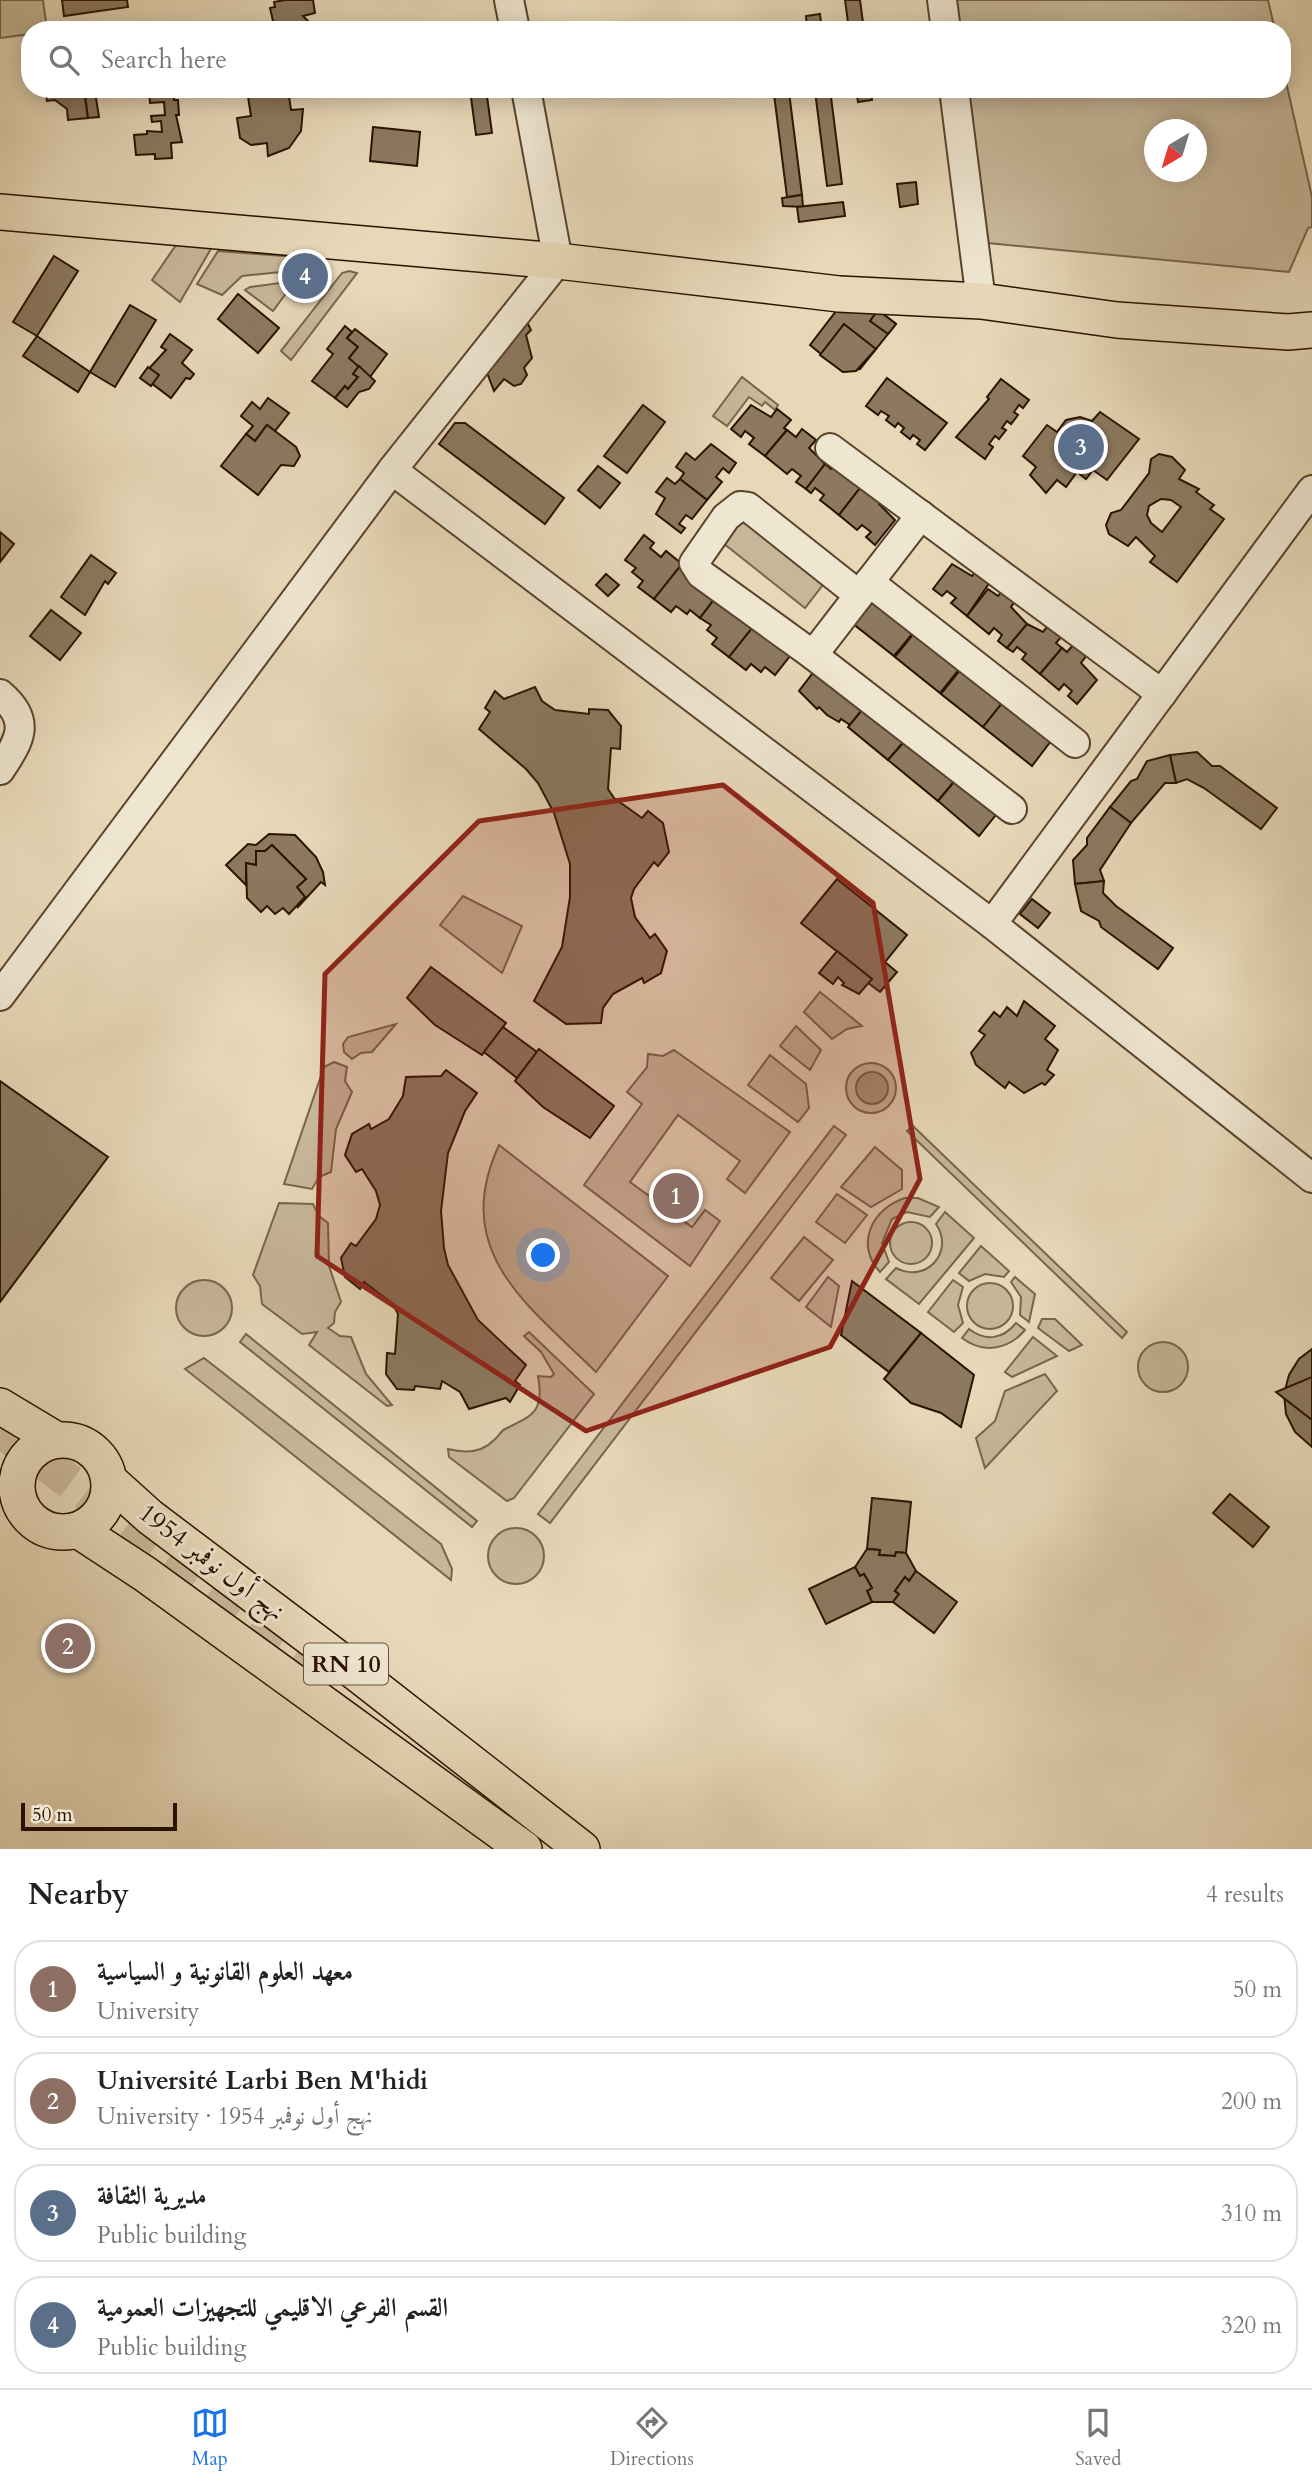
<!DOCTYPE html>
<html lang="en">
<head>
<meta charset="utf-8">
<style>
  :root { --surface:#fff; --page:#f2f2f2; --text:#222; --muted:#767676; --line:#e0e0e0; --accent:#1a73e8 }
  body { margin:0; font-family:Cardo,Amiri,serif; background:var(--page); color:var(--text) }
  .compass { position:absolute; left:1144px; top:119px; width:63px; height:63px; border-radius:50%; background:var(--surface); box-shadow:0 4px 18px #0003; rotate:218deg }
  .scale { position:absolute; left:21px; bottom:18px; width:156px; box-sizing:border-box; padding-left:7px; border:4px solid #2a1300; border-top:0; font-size:19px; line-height:24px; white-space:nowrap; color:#2a1300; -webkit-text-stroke:5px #efe6d1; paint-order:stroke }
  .you { position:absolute; left:544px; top:1256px; width:24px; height:24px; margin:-18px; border:5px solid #fff; border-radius:50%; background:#1a73e8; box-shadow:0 0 0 10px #1a73e833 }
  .badge { display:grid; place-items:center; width:46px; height:46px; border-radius:50%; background:var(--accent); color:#fff; font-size:23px; font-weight:700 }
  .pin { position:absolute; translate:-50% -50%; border:4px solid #fff; box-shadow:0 2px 7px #0006 }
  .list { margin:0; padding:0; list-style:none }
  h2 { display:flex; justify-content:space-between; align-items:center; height:91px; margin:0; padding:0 28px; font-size:30px }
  h2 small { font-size:23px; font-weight:400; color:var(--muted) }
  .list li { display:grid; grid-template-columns:46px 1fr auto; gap:21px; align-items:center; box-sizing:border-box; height:98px; margin:0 14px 14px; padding:0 14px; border:2px solid var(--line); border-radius:28px }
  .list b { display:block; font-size:26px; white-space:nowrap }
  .list p { margin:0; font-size:23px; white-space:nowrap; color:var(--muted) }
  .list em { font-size:23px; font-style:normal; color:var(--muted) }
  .icon { flex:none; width:38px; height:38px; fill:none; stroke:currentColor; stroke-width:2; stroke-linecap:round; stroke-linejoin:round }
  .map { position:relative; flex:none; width:1312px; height:1849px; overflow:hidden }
  .search { position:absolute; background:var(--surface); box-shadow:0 4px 18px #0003; left:21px; right:21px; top:21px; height:77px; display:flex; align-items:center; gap:18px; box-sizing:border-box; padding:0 24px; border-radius:28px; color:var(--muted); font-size:26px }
  .sheet { height:539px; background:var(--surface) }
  nav { display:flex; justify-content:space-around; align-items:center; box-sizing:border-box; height:98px; border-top:2px solid var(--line); background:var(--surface); font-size:19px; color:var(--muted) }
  nav a { display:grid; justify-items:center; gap:4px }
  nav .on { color:var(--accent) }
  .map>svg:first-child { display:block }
  .green { fill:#c7b799; stroke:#78654c; stroke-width:2; fill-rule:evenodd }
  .water { fill:#a79579; stroke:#756149; stroke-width:2 }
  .building { fill:#8c7960; stroke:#2a1300; stroke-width:2; fill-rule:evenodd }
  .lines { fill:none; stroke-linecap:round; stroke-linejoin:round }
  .major-tunnel { stroke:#cbba9c; stroke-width:35; stroke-dasharray:35 18; stroke-linecap:butt }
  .minor-casing { stroke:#59442e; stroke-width:32 }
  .major-casing { stroke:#2a1300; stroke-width:38 }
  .minor { stroke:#efe6d1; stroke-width:28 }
  .major { stroke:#e7d8b8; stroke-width:35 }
  .marked { fill:#8f2418; fill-opacity:0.2; stroke:#8f2418; stroke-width:5; stroke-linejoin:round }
  .labels { text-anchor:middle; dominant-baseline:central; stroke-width:6; stroke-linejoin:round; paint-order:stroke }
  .shield { fill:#efe6d1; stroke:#65523f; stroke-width:2 }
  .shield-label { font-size:24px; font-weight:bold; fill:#2a1300 }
  .street-label { font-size:26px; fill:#2a1300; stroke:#efe6d1 }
</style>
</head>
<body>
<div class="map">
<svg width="1312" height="1849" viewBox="0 0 1312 1849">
  <rect width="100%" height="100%" fill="#e7d8b8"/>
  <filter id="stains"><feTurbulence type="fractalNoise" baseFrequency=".00286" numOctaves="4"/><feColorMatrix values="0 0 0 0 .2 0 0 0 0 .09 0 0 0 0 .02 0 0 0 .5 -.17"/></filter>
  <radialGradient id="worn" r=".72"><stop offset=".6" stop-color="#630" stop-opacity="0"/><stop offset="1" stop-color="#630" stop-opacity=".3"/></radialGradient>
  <g class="green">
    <polygon points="0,0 43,0 47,30 30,30 30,34 0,38"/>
    <polygon points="953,0 1268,0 1275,30 958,30"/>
    <path d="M1282,64l30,133v30l-4,1 -19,44 -301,-29 -22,-154h316zM1154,130h42v42h-42z"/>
    <polygon points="176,245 212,247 180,302 152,280"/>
    <polygon points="218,251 310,258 301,270 242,276 222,295 197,284"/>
    <polygon points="349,271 357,273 291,360 281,351 342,273"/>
    <polygon points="295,281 273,311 245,290 250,287"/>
    <polygon points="742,377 778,405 775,410 765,402 762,406 749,397 727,426 713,416"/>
    <polygon points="758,499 839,564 805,608 723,543"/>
    <polygon points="463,896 522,926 502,973 440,925"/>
    <polygon points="820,992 862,1026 847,1029 832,1039 804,1012"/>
    <polygon points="396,1024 372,1052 361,1053 352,1059 344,1052 343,1044 348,1037"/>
    <polygon points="796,1026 821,1050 810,1070 780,1046"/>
    <polygon points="674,1050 790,1132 745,1193 727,1179 740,1161 678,1115 630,1182 692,1227 705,1210 720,1221 690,1266 584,1185 642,1104 627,1092 647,1067 648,1054 663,1056"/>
    <polygon points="770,1055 806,1084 809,1108 798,1122 748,1085"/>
    <polygon points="334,1062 347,1067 345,1081 352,1092 336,1129 331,1172 319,1177 312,1189 284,1184 324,1067"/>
    <circle cx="871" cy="1088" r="25"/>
    <polygon points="834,1126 846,1135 550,1523 538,1514"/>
    <polygon points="913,1126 1127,1332 1122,1338 907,1131"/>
    <path d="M499,1145l169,131 -72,96c-69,-68 -146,-120 -97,-227z"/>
    <polygon points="875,1147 902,1170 902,1189 871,1207 841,1187"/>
    <polygon points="837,1194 867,1215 845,1243 816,1222"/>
    <path d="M905,1198h13l21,9 -9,10 -23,-5 -15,7 -10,24 7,19 -9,10c-26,-28 -7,-64 25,-74z"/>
    <polygon points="279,1203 313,1204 319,1216 328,1223 329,1266 341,1302 335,1312 334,1323 328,1328 340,1336 351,1337 366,1374 392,1405 387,1406 309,1345 317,1332 302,1334 262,1304 260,1286 253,1275"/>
    <path d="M945,1212l29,26 -55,66 -33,-25 10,-11c30,16 59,-16 40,-44z"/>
    <circle cx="911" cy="1243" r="21"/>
    <polygon points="804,1237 833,1260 799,1301 771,1278"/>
    <polygon points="981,1246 1009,1271 1004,1277 985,1274 969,1281 959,1273"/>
    <polygon points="828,1277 839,1286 831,1327 806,1307"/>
    <polygon points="1015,1277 1035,1294 1029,1322 1020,1315 1021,1297 1011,1282"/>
    <polygon points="953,1280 963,1287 958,1305 963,1323 954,1332 928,1312"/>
    <circle cx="204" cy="1308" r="28"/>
    <circle cx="990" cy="1306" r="23"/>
    <polygon points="1042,1319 1055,1319 1082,1345 1069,1351 1038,1328"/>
    <path d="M1016,1323l9,7c-17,20 -42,24 -63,8l7,-9c17,13 34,10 47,-6z"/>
    <path d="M529,1332l65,62 -80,104 -7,3 -58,-44 -1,-8c16,4 34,4 46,-9 4,-3 7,-9 11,-11 27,-13 40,-17 33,-53l13,1 3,-3 -13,-22 -17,-16z"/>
    <polygon points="246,1334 477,1521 472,1527 240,1342"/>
    <polygon points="1033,1337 1057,1356 1012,1377 1005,1372"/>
    <circle cx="1163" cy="1367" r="25"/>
    <polygon points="204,1358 441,1544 452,1569 451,1580 185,1369"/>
    <polygon points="1045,1374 1057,1391 985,1468 976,1438 995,1421 1005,1391"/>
    <circle cx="516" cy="1556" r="28"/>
  </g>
  <circle class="water" cx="872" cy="1088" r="16"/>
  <g class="building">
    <polygon points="62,0 127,0 128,7 64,16"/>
    <polygon points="285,0 313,0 315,13 303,16 310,23 308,30 275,30 270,8 275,7 274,2"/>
    <polygon points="845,0 860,0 864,30 849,30"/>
    <polygon points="820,14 822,30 807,30 806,16"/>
    <polygon points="45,89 84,89 88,118 68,120 67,109 55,100 47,101"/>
    <polygon points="169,89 173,89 174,100 178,100 179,115 176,115 182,142 171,143 172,158 155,159 155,154 136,155 134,135 147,134 147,131 162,132 161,121 152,122 151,116 165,115 164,102 150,103 149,93"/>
    <polygon points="288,89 291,110 303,109 301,131 289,148 268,156 267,143 251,145 240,138 237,118 251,116 247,90"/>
    <polygon points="486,89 492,133 476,135 470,90"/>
    <polygon points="830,89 842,184 827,186 815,91"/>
    <polygon points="856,89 871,89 872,100 858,102"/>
    <polygon points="95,92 99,117 88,118 85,94"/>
    <polygon points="789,92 802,195 787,197 774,94"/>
    <polygon points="373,127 420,132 417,166 370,161"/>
    <polygon points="916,182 918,204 900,207 897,184"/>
    <polygon points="802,195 803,207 783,206 782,198"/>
    <polygon points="843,202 845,216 799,222 797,207"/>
    <polygon points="54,256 78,271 37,336 13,322"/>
    <polygon points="238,294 279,328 258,353 218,319"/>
    <polygon points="869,303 896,324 860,369 843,372 810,345 840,306"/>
    <polygon points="130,305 156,320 115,387 90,372"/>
    <polygon points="878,310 896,324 888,334 870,321"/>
    <polygon points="523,314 531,330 526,335 532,358 524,368 527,375 521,384 514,386 504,379 494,391 484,365"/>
    <polygon points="844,324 876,349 856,371 843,372 820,355"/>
    <polygon points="345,326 352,332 347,338 358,347 349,358 359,366 353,374 358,377 348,389 345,386 335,398 312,381 333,354 327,349"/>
    <polygon points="355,329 387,354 370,377 349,358 358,347 347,338"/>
    <polygon points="170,334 192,350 182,363 194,374 190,379 186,378 171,398 142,376 166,350 161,347"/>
    <polygon points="37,336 90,372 78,392 23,356"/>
    <polygon points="359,366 375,381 369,389 359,392 347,407 335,398 345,386 348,389 358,377 353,374"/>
    <polygon points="148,367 159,375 151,386 140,378"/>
    <polygon points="887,378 947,423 925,450 917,444 920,440 913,435 910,439 901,432 904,428 898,423 895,427 886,420 889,416 881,411 878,415 866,406"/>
    <polygon points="1001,379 1029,400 1023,408 1019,405 1014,412 1018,415 1011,424 1007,421 1002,428 1006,430 999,439 995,436 989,444 993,447 985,459 956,437 989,399 987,397"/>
    <polygon points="268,398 289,413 275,431 267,425 255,441 246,434 253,426 241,416 252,402 260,409"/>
    <polygon points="643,405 665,422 627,473 604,456"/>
    <polygon points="751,405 771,417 777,409 791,420 784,428 787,430 765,456 749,444 754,438 745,431 741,437 731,429"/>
    <polygon points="1100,412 1139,439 1107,480 1093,470 1086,479 1077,472 1066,487 1057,480 1046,493 1030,475 1036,467 1023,456 1047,425 1057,432 1066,420 1080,417 1092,421"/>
    <polygon points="455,423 465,423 564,498 545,524 439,444"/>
    <polygon points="267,425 296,447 300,456 294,466 281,465 258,495 221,466 246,434 255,441"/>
    <polygon points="802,429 816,440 809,448 825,464 806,489 796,482 801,476 792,469 787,474 765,456 787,430 796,437"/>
    <circle cx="1079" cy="446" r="17"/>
    <polygon points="711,444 736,463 729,473 723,468 716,477 722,482 707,500 680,479 684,473 676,467 686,453 695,460"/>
    <path d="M1159,454l13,3 13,13 -6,9 20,10 -3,3 18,13 -4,4 14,10 -47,63 -27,-20 5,-6 -19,-19 -8,9 -19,-12 -3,-9 5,-12 10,-3 28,-37 2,-14zM1161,499l10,1 10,7 -19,25 -11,-9 -4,-8 2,-9z"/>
    <polygon points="825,464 831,469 833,467 861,476 855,484 860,488 839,515 820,500 824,495 815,488 811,493 806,489"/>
    <polygon points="598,466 620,483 600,508 578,490"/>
    <polygon points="667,478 675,484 680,479 707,500 692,519 686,515 679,524 685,528 681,533 656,514 665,498 656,492"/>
    <polygon points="872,484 886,496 879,504 895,520 875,545 866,537 871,532 862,525 857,530 839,515 860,488 865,492"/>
    <polygon points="0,532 14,544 0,562"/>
    <polygon points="644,535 654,543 650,548 661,557 666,551 682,564 654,599 638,587 643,581 632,572 636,568 625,560"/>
    <polygon points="91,555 116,573 108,584 105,581 85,615 61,597"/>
    <polygon points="682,564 719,593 700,618 690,610 687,614 676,606 671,612 654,599"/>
    <polygon points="952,564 972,576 979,568 992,579 967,616 951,603 956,598 947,591 942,596 933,589"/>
    <polygon points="606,574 619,585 608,596 596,585"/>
    <polygon points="1004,588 1017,599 1011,607 1027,624 1007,648 998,641 1002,635 994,628 989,634 967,616 988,589 998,596"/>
    <polygon points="719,593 757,622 729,657 712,644 717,638 707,630 711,625 700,618"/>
    <polygon points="872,598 914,632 894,656 852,623"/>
    <polygon points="51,610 81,633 60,660 30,636"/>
    <polygon points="757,622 773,634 768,640 780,649 784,643 794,651 775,675 765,667 761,672 751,664 746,670 729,657"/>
    <polygon points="1027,624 1043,632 1049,624 1063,635 1056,643 1062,648 1040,674 1022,659 1026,654 1017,647 1013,652 1007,648"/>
    <polygon points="915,632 960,668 940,693 895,657"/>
    <polygon points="1074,644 1087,655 1081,663 1097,680 1077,704 1068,696 1072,691 1064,684 1059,690 1040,674 1062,648 1067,652"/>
    <polygon points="819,665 867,704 850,725 841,719 839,722 827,715 819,707 817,709 799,691"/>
    <polygon points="961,669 1003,702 983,727 941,694"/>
    <polygon points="535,687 542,701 555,710 589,714 589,709 608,710 621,726 620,749 611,748 608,789 614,798 642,818 648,811 663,823 669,852 658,866 654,862 634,889 631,898 635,917 650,938 655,934 667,951 661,973 644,983 642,978 613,994 603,1008 601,1023 566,1024 534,1001 562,947 570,897 570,864 554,813 538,783 526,769 479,729 490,712 485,708 495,691 504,699"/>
    <polygon points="1003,702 1051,741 1032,766 983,727"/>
    <polygon points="867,704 909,736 888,760 848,727"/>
    <polygon points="909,736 958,777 938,801 888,760"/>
    <polygon points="1197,752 1212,766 1220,766 1277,808 1261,829 1204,788 1187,779 1176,783 1170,755"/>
    <polygon points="1170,755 1176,783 1165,783 1131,823 1110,807 1131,781 1137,779 1147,761"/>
    <polygon points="958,777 999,811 979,836 938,801"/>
    <polygon points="1110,807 1131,823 1100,870 1104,881 1075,884 1073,860 1087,845 1087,838"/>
    <polygon points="269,834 295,835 316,857 323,872 325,885 321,882 297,908 305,897 297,887 306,879 272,845 265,851 256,851 256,865 246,863 246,885 226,865 248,844 256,845"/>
    <polygon points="272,845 306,879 297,887 305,897 289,914 283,908 275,914 267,906 261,912 247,898 246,863 256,865 256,851 265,851"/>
    <polygon points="837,879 907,935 885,962 897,972 880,992 868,983 872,979 801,923"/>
    <polygon points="1104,881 1103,893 1116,906 1173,948 1158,969 1101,927 1099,921 1081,911 1075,884"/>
    <polygon points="1032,899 1050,913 1038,928 1020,914"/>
    <polygon points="837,951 872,979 859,994 842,985 844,983 838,977 833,984 819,973"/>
    <polygon points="431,967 506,1023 482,1055 435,1025 407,998"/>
    <polygon points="1024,1001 1055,1026 1045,1039 1058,1050 1047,1070 1054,1075 1045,1085 1042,1083 1024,1093 1009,1082 1005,1088 976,1065 971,1053 985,1035 979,1031 994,1012 1000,1017 1007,1007 1017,1016"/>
    <polygon points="503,1027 537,1052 517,1078 484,1052"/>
    <polygon points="539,1049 614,1106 590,1138 543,1107 515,1081"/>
    <polygon points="446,1070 477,1093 465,1111 448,1153 441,1211 444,1248 448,1265 478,1320 526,1365 515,1381 520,1385 510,1402 506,1398 469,1409 460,1392 442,1381 440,1389 415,1386 414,1390 397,1389 386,1374 387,1353 395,1354 398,1314 393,1304 364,1282 360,1289 345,1277 341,1258 351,1243 356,1246 376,1219 380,1205 376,1191 362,1169 356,1172 345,1155 352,1134 369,1124 371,1129 389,1119 403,1096 406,1077 441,1076"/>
    <polygon points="0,1081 108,1157 0,1302"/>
    <polygon points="852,1281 921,1333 889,1372 841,1335"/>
    <polygon points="921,1333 974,1375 961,1427 941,1413 911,1403 884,1379"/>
    <polygon points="1312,1349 1312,1447 1295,1432 1286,1414 1284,1394 1289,1375 1299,1359"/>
    <polygon points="1312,1377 1312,1420 1276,1392"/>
    <polygon points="1230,1494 1269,1527 1253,1547 1213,1513"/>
    <polygon points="872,1498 911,1502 906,1553 896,1552 895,1556 879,1555 880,1550 867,1549"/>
    <polygon points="867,1549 880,1550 879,1555 895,1556 896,1552 906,1553 916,1571 909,1581 905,1577 895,1591 899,1594 893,1602 872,1602 867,1591 872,1588 864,1574 860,1576 855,1567"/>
    <polygon points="855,1567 860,1576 864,1574 872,1588 867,1591 872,1602 826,1624 809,1589"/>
    <polygon points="916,1571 957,1602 934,1633 893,1602 899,1594 895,1591 905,1577 909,1581"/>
  </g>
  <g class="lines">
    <polyline class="major-tunnel" points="0,1430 326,1671"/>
    <g class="minor-casing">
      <g id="minor">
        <polyline points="509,0 515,30"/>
        <polyline points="942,0 946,30"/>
        <polyline points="954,89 981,301"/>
        <polyline points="830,448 1162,694"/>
        <polyline points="392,470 992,924 1312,1178"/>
        <polyline points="869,582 1075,743"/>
        <polyline points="859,595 748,507 740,506 726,517 694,563 701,574 813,655 1012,809"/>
        <polyline points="813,655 921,515"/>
        <path d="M0,694c32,27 20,46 0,76"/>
        <polyline points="992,924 1312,490"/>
        <polyline points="0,996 392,470 558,261 526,89"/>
      </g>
    </g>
    <g class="major-casing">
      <g id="major">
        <polyline points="0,212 558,261 839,294 981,301 1117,320 1288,332 1312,330"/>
        <polyline points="0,1406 55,1439"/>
        <circle cx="63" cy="1486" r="46"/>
        <polyline points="109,1480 150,1517 345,1664 582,1849"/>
        <polyline points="78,1530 145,1574 524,1849"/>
      </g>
    </g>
    <use href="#minor" class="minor"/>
    <use href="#major" class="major"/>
  </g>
  <path class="marked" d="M723,785l150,118 47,276 -90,168 -244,84 -269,-175 8,-282 154,-153z"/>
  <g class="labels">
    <rect class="shield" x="304" y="1643.5" width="84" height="41" rx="5"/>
    <g class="shield-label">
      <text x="346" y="1664">RN 10</text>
    </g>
    <g class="street-label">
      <text transform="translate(212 1562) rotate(37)">نهج أول نوفمبر 1954</text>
    </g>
  </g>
  <rect width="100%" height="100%" filter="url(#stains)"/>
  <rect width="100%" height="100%" fill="url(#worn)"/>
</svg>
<svg class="compass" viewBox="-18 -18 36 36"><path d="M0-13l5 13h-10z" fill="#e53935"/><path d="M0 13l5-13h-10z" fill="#767676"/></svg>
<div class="scale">50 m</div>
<div class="you"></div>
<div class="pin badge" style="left:676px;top:1196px;background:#8d6e63">1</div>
<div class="pin badge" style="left:68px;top:1646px;background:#8d6e63">2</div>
<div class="pin badge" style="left:1081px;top:447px;background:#5c6f8a">3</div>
<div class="pin badge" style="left:305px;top:276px;background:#5c6f8a">4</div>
<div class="search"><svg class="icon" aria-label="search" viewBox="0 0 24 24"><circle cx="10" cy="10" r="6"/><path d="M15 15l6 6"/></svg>Search here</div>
</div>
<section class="sheet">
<h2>Nearby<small>4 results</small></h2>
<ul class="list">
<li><span class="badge" style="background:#8d6e63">1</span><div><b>معهد العلوم القانونية و السياسية</b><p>University</p></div><em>50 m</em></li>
<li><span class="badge" style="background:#8d6e63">2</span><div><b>Université Larbi Ben M'hidi</b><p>University · نهج أول نوفمبر 1954</p></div><em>200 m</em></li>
<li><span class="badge" style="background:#5c6f8a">3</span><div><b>مديرية الثقافة</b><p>Public building</p></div><em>310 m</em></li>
<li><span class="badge" style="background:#5c6f8a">4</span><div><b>القسم الفرعي الاقليمي للتجهيزات العمومية</b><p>Public building</p></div><em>320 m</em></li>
</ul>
</section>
<nav>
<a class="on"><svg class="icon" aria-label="map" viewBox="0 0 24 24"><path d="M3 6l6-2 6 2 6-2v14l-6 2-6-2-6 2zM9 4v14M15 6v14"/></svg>Map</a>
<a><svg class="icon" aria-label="directions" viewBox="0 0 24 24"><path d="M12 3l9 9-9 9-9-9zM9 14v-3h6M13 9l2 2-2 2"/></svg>Directions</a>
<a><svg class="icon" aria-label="saved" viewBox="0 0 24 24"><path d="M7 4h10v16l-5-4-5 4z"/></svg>Saved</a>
</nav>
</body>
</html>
